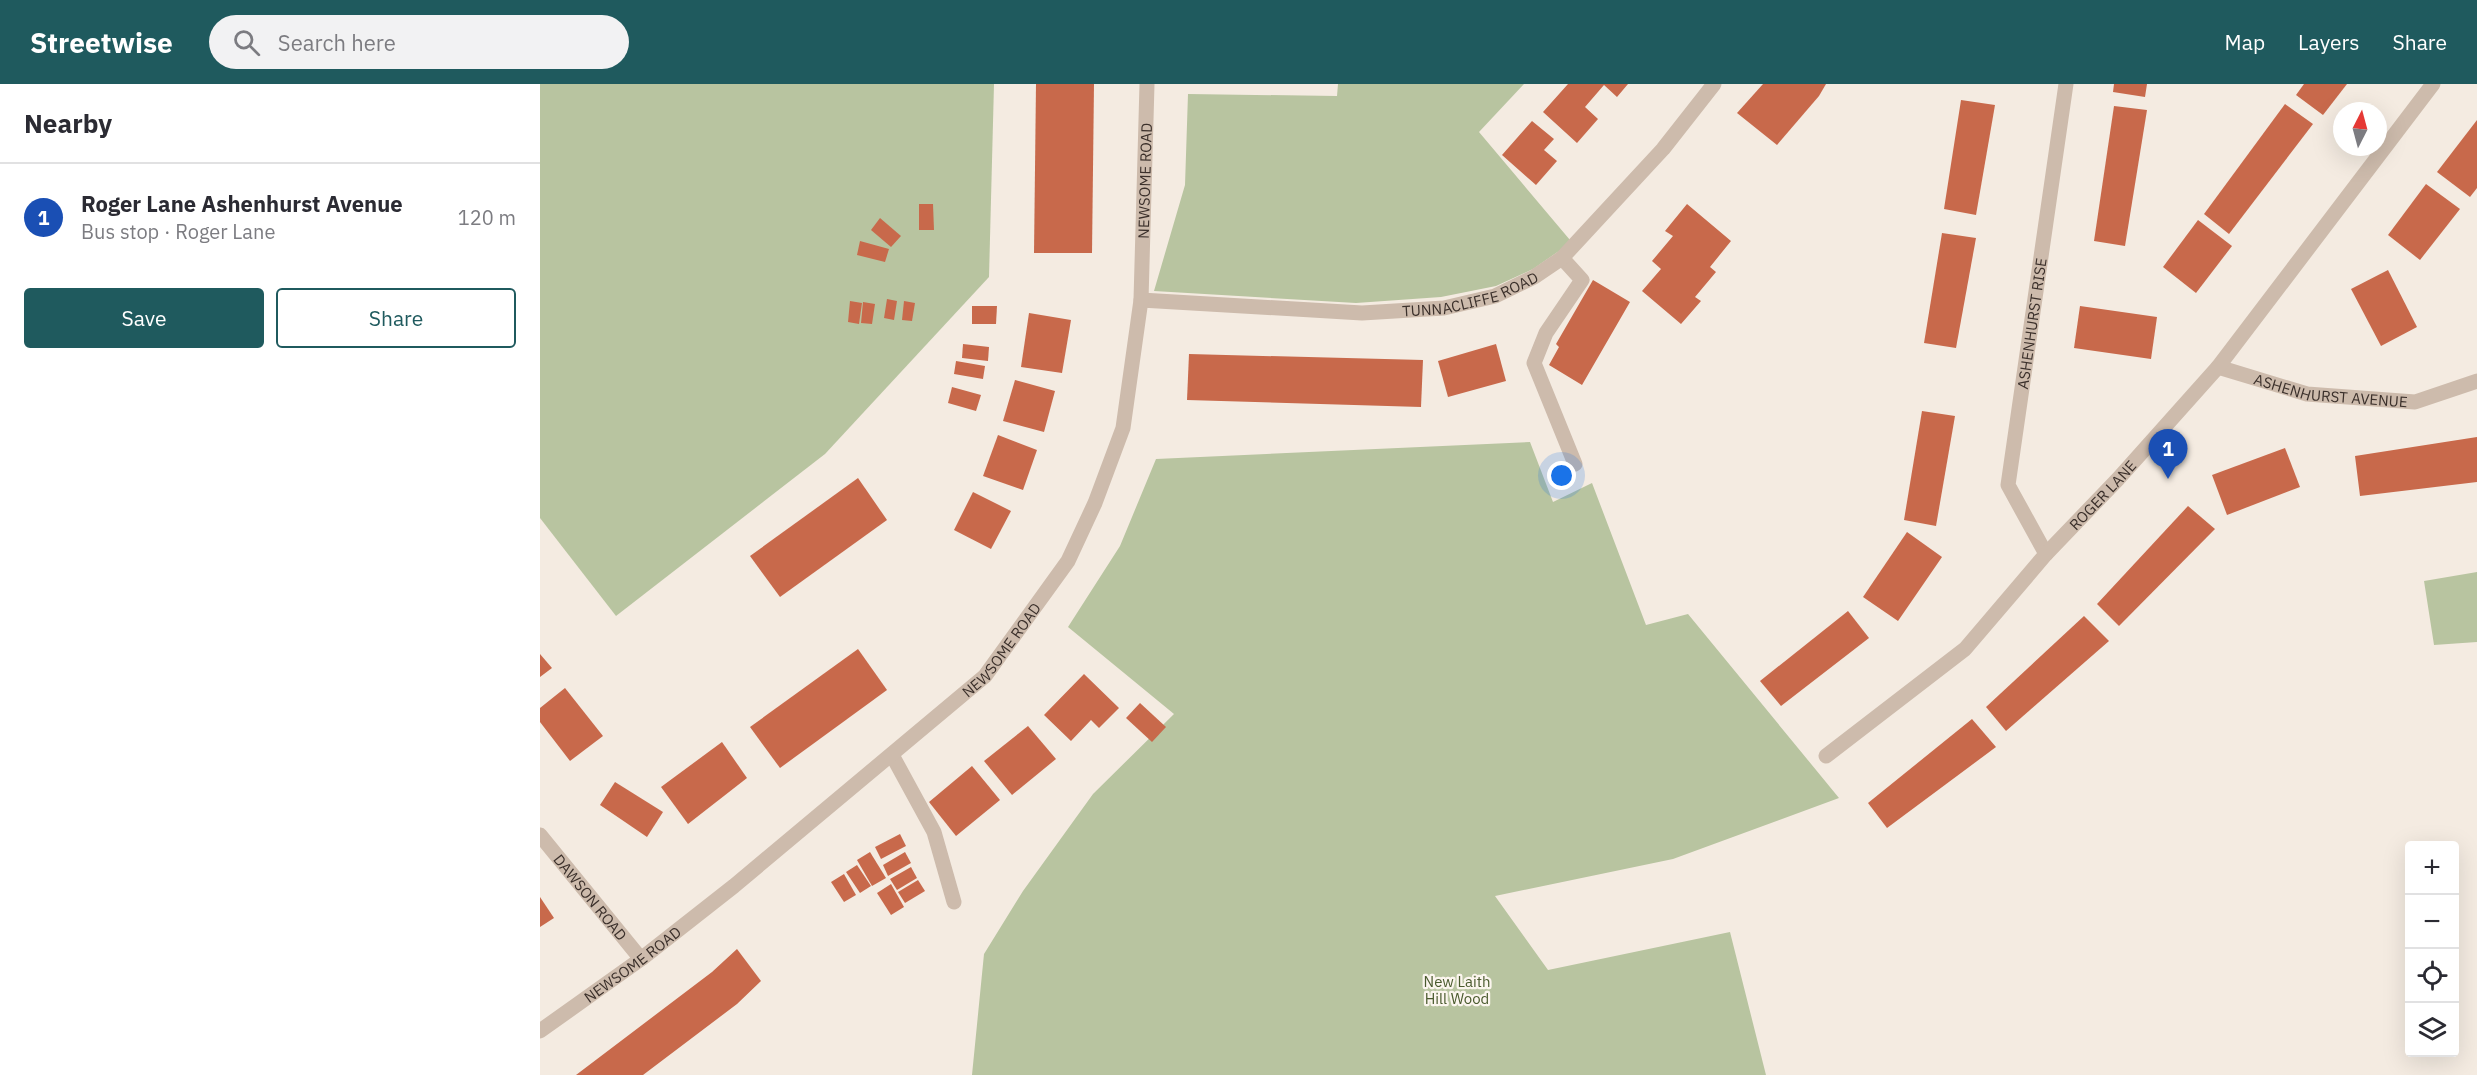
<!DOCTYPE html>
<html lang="en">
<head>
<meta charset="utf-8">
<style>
  :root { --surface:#fff; --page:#f2f2f3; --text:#2b2b33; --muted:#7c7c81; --line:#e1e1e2; --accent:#1f5a5e }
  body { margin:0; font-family:"IBM Plex Sans",sans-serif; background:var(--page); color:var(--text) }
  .controls { position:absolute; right:18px; bottom:18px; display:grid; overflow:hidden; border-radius:6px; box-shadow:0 6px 24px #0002 }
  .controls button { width:54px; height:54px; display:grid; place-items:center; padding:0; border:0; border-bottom:2px solid var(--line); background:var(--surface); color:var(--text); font:30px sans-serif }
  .compass { position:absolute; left:1793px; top:18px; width:54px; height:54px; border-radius:50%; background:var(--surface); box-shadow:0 6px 24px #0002; rotate:6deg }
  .you { position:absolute; left:1022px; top:392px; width:21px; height:21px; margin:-15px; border:4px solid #fff; border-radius:50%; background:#1a73e8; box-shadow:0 0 0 9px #1a73e833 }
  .badge { display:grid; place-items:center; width:39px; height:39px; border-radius:50%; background:var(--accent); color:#fff; font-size:20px; font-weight:700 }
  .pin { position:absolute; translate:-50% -50px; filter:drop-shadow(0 2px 3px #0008) }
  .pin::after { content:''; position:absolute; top:32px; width:21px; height:18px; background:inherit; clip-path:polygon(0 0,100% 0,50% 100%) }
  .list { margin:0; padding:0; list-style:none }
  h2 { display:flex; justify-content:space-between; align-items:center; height:78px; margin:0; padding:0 24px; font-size:26px }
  h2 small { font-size:20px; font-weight:400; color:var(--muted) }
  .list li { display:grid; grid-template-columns:39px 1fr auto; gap:18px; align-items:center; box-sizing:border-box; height:108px; padding:0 24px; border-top:2px solid var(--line) }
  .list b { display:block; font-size:22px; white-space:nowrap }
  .list p { margin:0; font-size:20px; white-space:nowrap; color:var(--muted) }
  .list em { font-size:20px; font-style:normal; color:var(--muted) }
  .actions { display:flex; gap:12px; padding:18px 24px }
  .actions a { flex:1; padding:14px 0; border:2px solid var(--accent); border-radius:6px; text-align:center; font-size:21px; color:var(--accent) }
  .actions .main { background:var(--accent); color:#fff }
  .icon { flex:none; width:33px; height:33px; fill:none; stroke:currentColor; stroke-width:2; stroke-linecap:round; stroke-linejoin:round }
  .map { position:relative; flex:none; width:1937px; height:991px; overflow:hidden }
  header { display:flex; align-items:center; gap:36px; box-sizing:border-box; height:84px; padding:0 30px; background:var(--accent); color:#fff }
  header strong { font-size:28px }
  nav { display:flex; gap:33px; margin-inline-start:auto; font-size:21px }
  .search { width:420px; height:54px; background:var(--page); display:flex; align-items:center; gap:15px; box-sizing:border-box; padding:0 21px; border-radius:33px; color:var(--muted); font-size:22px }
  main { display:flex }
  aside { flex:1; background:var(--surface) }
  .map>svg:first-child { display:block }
  .green { fill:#b8c4a0 }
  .building { fill:#c8694b }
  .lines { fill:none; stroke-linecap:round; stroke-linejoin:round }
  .minor { stroke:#cdbbac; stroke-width:15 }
  .labels { text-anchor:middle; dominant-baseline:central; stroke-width:4.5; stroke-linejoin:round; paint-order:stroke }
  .street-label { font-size:15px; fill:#3b302b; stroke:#fbf5ee }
  .park-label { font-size:15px; fill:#4a5a2e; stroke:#fbf5ee }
</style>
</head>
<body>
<header>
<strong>Streetwise</strong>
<div class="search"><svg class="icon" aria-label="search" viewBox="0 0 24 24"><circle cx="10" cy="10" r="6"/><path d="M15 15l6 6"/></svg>Search here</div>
<nav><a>Map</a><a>Layers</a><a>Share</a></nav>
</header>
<main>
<aside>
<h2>Nearby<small></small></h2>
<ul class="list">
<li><span class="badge" style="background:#1a4fb4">1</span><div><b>Roger Lane Ashenhurst Avenue</b><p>Bus stop · Roger Lane</p></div><em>120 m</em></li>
</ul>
<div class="actions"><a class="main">Save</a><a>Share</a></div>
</aside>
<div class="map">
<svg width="1937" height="991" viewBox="0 0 1937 991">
  <rect width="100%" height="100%" fill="#f4ebe1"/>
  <g class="green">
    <polygon points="0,0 454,0 449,193 285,370 76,532 0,434"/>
    <polygon points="798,0 984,0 939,48 1030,156 1019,167 993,185 956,202 901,213 816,219 614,207 645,101 648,10 797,12"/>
    <polygon points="990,358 1013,418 1052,399 1106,541 1148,530 1299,714 1133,775 955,812 1008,886 1190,848 1226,991 432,991 444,870 483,807 553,710 634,630 528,543 580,462 616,375"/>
    <polygon points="1937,488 1937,558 1894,561 1884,497"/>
  </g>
  <g class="building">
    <polygon points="496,0 554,0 552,169 494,169"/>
    <polygon points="1028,0 1088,0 1077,13 1064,1 1045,23 1058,35 1037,59 1003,28"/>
    <polygon points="1223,0 1286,0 1279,12 1237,61 1197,29"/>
    <polygon points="1574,0 1607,0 1605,13 1573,8"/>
    <polygon points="1764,0 1807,0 1783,31 1756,11"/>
    <polygon points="1421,16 1455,21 1436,131 1404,125"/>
    <polygon points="1745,20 1773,40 1689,150 1664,130"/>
    <polygon points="1574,22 1607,26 1585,162 1554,157"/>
    <polygon points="1937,36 1937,104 1930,113 1897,88"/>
    <polygon points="992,37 1014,55 1004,66 1017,77 996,101 962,71"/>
    <polygon points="1886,100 1920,125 1880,176 1848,151"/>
    <polygon points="379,120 393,120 394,146 379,146"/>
    <polygon points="1147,120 1191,157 1170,183 1176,188 1155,213 1161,217 1141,240 1102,207 1121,185 1112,177 1133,152 1125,147"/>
    <polygon points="340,134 361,152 351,163 331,146"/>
    <polygon points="1658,136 1692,162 1656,209 1623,183"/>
    <polygon points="1402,149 1436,154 1416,264 1384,259"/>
    <polygon points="320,157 349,165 345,178 317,171"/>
    <polygon points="1848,186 1877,243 1841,262 1811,205"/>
    <polygon points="1053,196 1090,218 1042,301 1009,281 1019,263 1016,260"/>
    <polygon points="347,215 357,217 354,236 344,234"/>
    <polygon points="310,217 322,219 319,240 308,238"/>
    <polygon points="364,217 375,219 372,237 362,236"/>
    <polygon points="323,218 335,220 332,240 321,239"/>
    <polygon points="432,222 457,222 456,240 432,240"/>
    <polygon points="1540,222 1617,233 1611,275 1534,264"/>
    <polygon points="489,229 531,236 522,289 481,283"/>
    <polygon points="423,260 449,263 448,277 422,274"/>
    <polygon points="956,260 966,297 908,313 898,277"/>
    <polygon points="649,270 883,276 881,323 647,316"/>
    <polygon points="416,277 445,282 443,295 414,290"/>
    <polygon points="475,296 515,307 504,348 463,337"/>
    <polygon points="412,303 441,311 436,327 408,319"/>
    <polygon points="1382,327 1415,332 1396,442 1364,436"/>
    <polygon points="458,351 497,366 483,406 443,392"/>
    <polygon points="1937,353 1937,398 1820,412 1815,372"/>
    <polygon points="1745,364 1760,403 1687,431 1672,391"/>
    <polygon points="318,394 347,436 240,513 210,472"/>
    <polygon points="433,408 471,427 451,465 414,446"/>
    <polygon points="1648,422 1675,445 1579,542 1557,520"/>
    <polygon points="1367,448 1402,473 1358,537 1323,513"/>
    <polygon points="1308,527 1329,554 1241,622 1220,597"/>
    <polygon points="1544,532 1569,557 1466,647 1446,623"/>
    <polygon points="318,565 347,606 240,684 210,643"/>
    <polygon points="0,570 12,584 0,593"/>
    <polygon points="544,590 579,624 559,644 551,636 531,657 504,631"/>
    <polygon points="25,604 63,652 30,677 0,638 0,624"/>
    <polygon points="600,619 626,643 612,658 586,634"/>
    <polygon points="1432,635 1456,663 1347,744 1328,719"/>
    <polygon points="488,642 516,675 472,711 444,677"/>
    <polygon points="182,658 207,694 148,740 121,703"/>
    <polygon points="432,682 460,716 416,752 389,718"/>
    <polygon points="75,698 123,728 107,753 60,721"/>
    <polygon points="360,750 366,762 341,775 335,763"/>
    <polygon points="330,768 346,794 332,802 317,776"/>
    <polygon points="365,768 371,779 348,792 343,781"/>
    <polygon points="317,781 331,802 320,809 306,788"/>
    <polygon points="371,783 377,794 357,806 350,795"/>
    <polygon points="304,790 316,811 304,818 291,798"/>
    <polygon points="378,796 385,807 365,819 358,808"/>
    <polygon points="351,800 364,823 351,831 337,809"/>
    <polygon points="0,813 14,834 0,843"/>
    <polygon points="197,865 221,897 197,920 103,991 36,991 172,888"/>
  </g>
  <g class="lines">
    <g class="minor">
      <polyline points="1022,174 1042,196 1006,249 994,279 1035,380"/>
      <path id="s1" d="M601,216l221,13 82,-5 51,-12 39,-19 28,-19 101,-109 51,-65"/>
      <path id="s2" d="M1678,283l89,27 108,8 62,-21"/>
      <path id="s3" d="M1506,470l-38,-69 58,-401"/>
      <polyline points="352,671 394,748 414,818"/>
      <path id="s4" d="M1286,672l139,-107 81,-95 72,-75 100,-112 215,-283"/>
      <path id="s5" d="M0,751l101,124"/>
      <path id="s6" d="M0,947l101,-72 93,-73 251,-210 83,-115 27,-58 28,-75 18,-128 6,-216"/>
    </g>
  </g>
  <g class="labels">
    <g class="street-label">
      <text stroke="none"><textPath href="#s6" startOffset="1104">NEWSOME ROAD</textPath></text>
      <text stroke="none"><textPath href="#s1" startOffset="332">TUNNACLIFFE ROAD</textPath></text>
      <text stroke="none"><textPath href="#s3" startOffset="242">ASHENHURST RISE</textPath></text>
      <text stroke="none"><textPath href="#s2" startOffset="116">ASHENHURST AVENUE</textPath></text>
      <text stroke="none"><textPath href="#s4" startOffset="382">ROGER LANE</textPath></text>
      <text stroke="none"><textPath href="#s6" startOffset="600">NEWSOME ROAD</textPath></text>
      <text stroke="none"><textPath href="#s5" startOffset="80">DAWSON ROAD</textPath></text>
      <text stroke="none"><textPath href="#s6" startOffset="114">NEWSOME ROAD</textPath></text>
    </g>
    <g class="park-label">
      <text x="917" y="897">New Laith<tspan x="917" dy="17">Hill Wood</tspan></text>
    </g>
  </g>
</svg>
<div class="controls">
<button>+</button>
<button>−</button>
<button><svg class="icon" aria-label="locate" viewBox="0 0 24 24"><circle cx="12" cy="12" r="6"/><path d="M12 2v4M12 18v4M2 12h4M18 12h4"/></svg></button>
<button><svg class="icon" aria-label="layers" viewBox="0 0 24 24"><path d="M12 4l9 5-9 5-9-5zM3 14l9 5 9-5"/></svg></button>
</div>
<svg class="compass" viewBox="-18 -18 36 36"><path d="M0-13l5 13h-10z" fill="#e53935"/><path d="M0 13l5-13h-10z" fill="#7c7c81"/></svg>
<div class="you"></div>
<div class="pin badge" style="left:1628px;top:395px;background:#1a4fb4">1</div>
</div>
</main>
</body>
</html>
